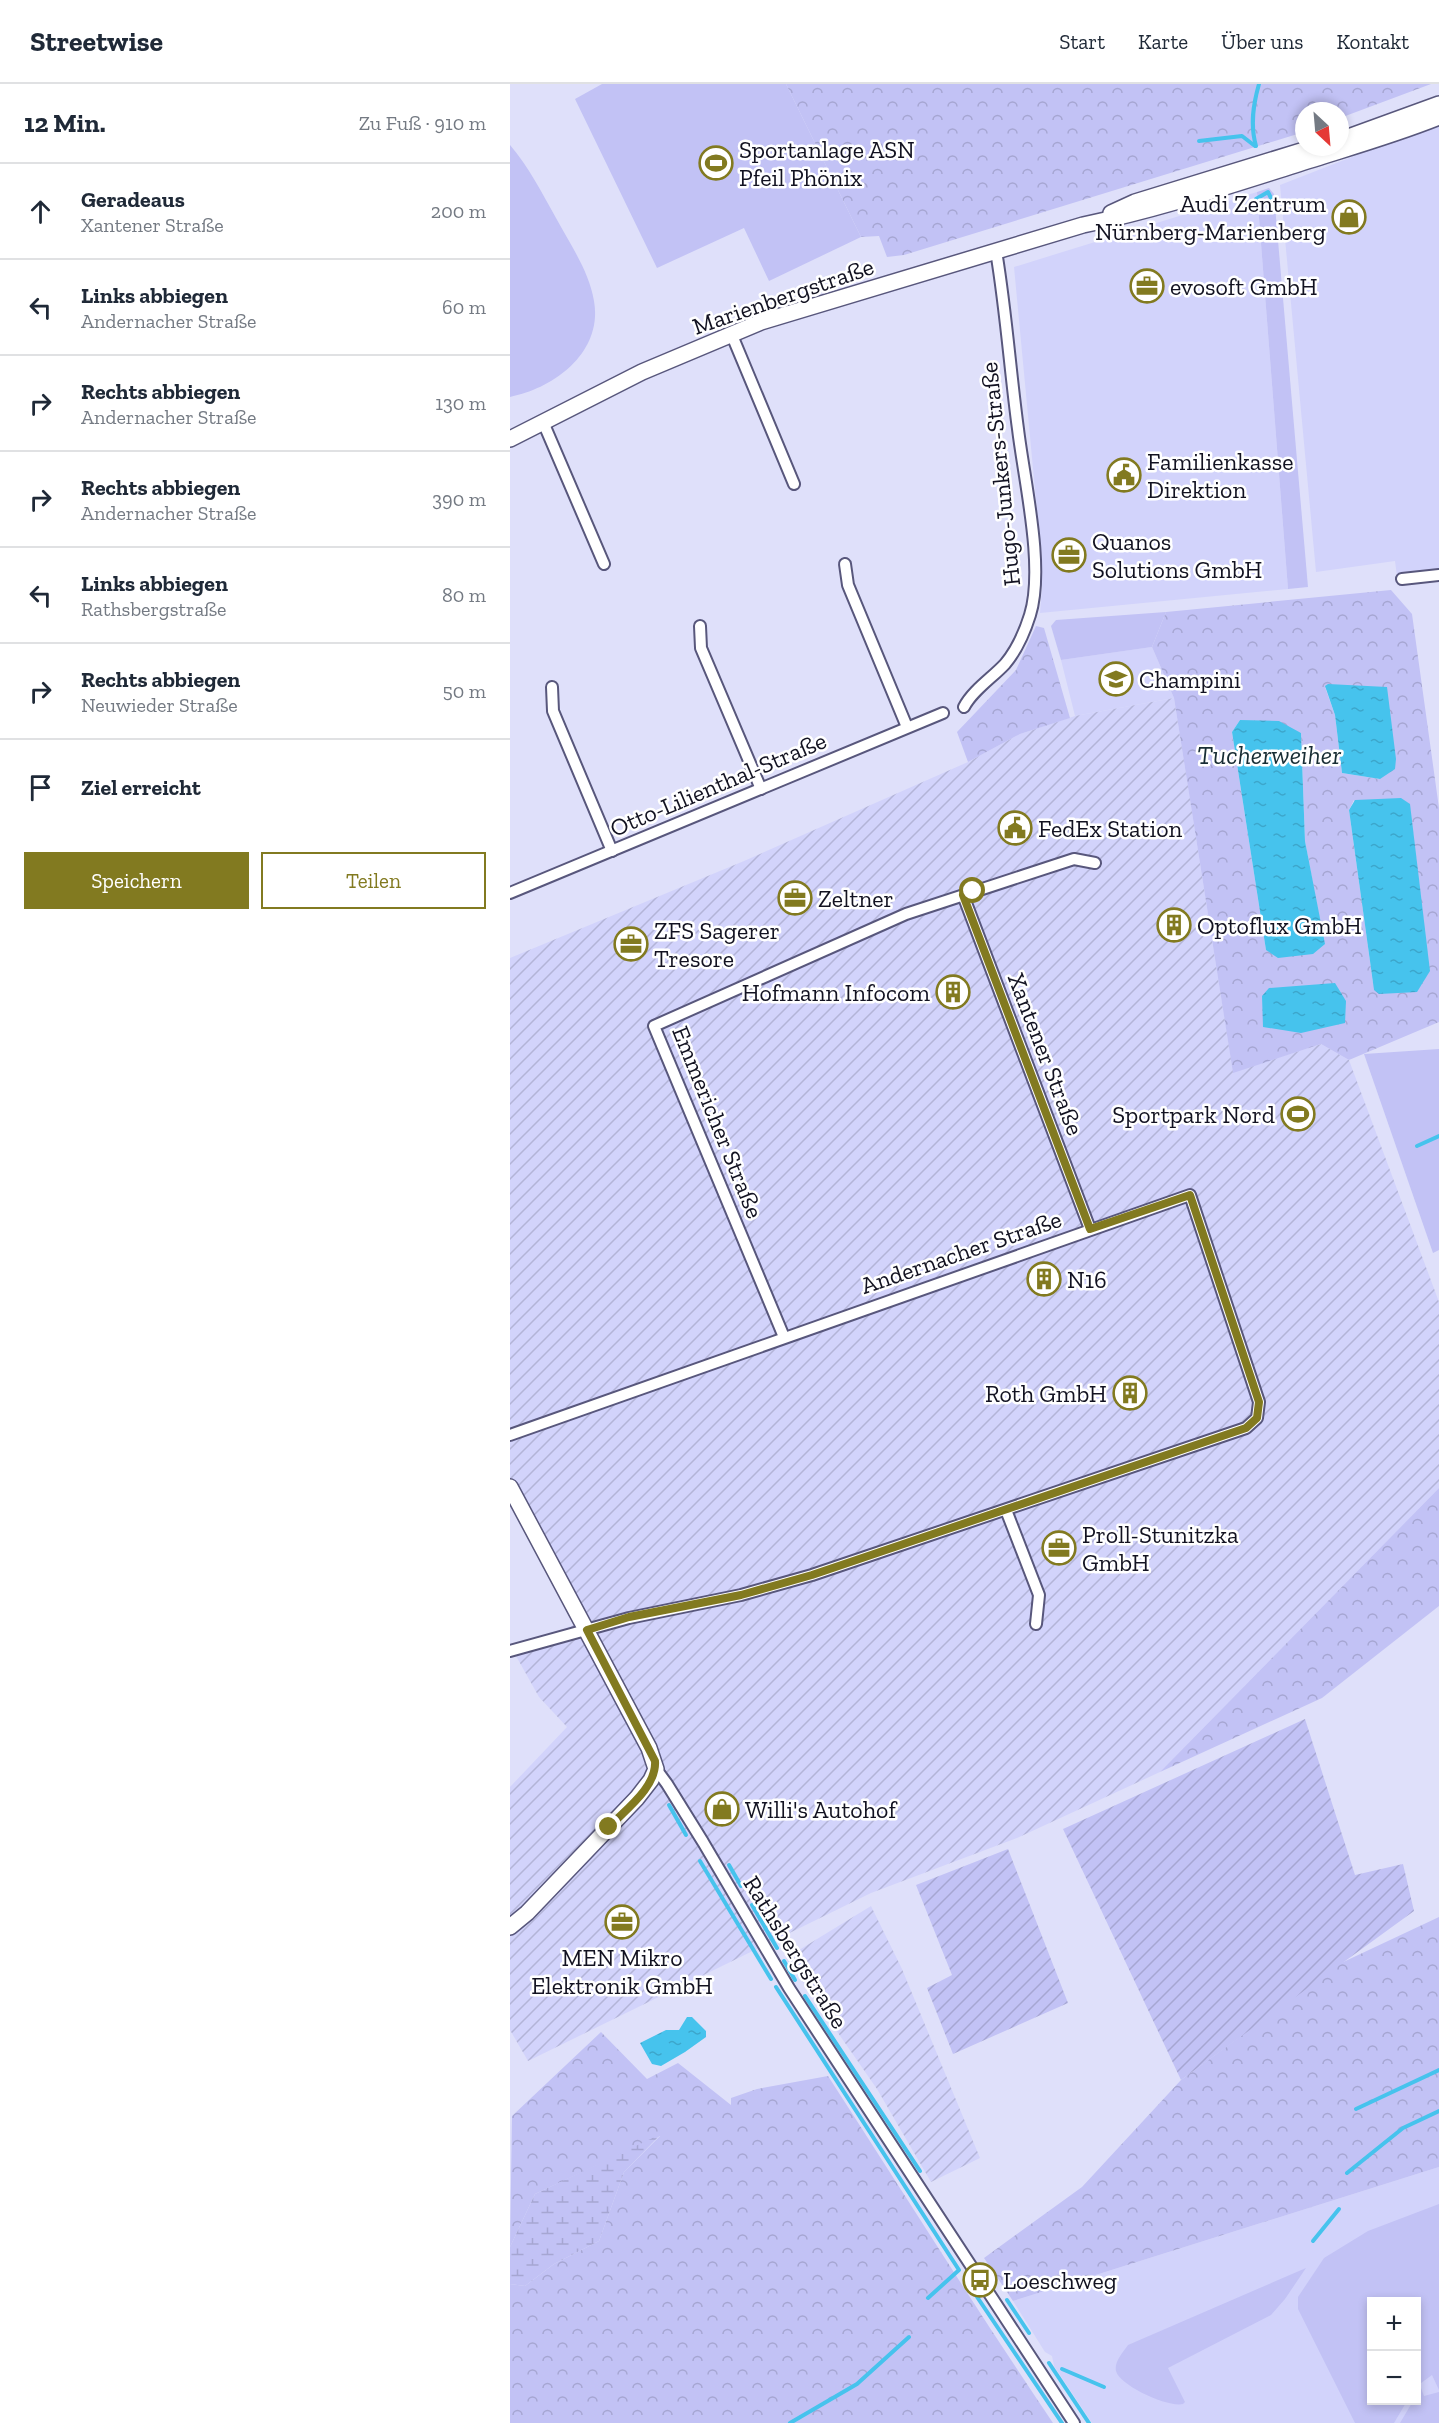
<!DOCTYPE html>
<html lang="de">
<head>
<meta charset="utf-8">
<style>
  :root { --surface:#fff; --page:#f2f2f3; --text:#1f2937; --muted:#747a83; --line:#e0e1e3; --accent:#827a20 }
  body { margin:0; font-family:"Zilla Slab",serif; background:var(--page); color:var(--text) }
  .controls { position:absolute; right:18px; bottom:18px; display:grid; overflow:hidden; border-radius:0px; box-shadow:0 3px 9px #0003 }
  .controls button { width:54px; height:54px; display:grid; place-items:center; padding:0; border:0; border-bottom:2px solid var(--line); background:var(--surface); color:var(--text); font:30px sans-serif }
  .compass { position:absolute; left:785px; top:18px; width:54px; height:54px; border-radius:50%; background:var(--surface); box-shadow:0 3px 9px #0003; rotate:154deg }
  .stop { position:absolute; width:18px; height:18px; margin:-14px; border:4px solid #827a20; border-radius:50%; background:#fff }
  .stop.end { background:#827a20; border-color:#fff; box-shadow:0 2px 6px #0008 }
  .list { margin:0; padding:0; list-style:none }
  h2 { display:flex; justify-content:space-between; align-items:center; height:78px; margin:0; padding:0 24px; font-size:26px }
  h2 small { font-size:20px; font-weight:400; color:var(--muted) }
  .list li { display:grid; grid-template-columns:39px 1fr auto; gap:18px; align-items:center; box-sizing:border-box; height:96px; padding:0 24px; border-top:2px solid var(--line) }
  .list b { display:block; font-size:22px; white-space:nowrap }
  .list p { margin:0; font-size:20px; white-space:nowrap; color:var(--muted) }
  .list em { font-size:20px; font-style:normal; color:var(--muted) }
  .actions { display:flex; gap:12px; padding:18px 24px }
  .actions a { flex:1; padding:14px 0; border:2px solid var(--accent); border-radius:0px; text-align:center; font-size:21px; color:var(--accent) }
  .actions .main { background:var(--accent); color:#fff }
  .icon { flex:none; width:33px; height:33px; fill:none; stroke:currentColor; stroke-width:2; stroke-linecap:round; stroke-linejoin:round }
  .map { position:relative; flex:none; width:929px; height:2339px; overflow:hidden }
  header { display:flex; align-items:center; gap:36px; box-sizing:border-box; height:84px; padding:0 30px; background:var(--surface); border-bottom:2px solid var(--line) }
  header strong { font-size:28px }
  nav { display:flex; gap:33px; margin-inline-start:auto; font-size:21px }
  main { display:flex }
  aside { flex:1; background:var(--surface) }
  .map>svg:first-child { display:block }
  .built { fill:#d2d3fb; fill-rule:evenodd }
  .industrial { fill:url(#industrial-furrows) }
  .grass { fill:#c2c2f5 }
  .forest { fill:url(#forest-crowns); fill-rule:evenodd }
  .wetland { fill:url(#wetland-marsh) }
  .garden { fill:url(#garden-furrows) }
  .water { fill:url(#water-ripples) }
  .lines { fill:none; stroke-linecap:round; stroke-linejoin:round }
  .stream { stroke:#46c3ed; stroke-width:4 }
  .street-casing { stroke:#58577c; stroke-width:14 }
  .secondary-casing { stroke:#58577c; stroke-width:18 }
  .street { stroke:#fff; stroke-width:10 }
  .secondary { stroke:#fff; stroke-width:15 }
  .route { stroke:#827a20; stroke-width:8 }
  .labels { text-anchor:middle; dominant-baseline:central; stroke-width:5; stroke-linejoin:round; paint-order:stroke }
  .poi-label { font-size:24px; fill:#121221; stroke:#fff; text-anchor:start }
  .street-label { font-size:24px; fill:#121221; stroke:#fff }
  .water-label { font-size:26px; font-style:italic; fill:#182d35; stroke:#fff }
</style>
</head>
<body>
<header>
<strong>Streetwise</strong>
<nav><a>Start</a><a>Karte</a><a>Über uns</a><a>Kontakt</a></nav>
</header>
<main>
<aside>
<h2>12 Min.<small>Zu Fuß · 910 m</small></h2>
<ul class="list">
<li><svg class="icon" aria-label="ahead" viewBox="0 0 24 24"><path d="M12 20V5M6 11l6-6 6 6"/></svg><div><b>Geradeaus</b><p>Xantener Straße</p></div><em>200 m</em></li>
<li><svg class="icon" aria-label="left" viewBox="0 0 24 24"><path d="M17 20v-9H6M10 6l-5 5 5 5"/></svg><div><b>Links abbiegen</b><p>Andernacher Straße</p></div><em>60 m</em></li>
<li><svg class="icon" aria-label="right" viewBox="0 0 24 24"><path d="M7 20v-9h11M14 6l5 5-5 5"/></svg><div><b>Rechts abbiegen</b><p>Andernacher Straße</p></div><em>130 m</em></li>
<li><svg class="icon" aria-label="right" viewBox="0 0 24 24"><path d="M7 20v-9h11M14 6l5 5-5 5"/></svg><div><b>Rechts abbiegen</b><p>Andernacher Straße</p></div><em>390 m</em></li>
<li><svg class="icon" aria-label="left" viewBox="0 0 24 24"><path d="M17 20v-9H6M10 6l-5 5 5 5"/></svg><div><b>Links abbiegen</b><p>Rathsbergstraße</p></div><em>80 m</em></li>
<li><svg class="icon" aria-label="right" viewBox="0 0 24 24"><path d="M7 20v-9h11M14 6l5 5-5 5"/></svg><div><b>Rechts abbiegen</b><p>Neuwieder Straße</p></div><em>50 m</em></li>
<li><svg class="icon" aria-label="arrive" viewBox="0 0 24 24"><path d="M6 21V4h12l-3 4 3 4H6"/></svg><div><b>Ziel erreicht</b></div></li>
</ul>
<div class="actions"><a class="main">Speichern</a><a>Teilen</a></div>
</aside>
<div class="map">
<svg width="929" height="2339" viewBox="0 0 929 2339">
  <defs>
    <pattern id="industrial-furrows" width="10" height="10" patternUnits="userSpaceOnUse" patternTransform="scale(1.5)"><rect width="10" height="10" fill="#d2d3fb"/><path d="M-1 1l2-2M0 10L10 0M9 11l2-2" fill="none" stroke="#b3b4d7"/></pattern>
    <pattern id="forest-crowns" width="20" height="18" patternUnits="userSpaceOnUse" patternTransform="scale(1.5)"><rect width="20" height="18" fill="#c2c2f5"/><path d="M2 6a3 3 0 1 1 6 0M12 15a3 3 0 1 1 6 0" fill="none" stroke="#a6a6d2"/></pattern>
    <pattern id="wetland-marsh" width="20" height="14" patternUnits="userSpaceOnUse" patternTransform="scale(1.5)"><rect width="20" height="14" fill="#c2c2f5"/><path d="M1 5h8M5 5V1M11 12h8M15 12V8" fill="none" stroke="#a6a6d2"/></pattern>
    <pattern id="garden-furrows" width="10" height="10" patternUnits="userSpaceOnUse" patternTransform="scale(1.5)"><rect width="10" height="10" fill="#c2c2f5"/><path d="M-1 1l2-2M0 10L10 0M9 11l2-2" fill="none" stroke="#a6a6d2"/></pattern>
    <pattern id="water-ripples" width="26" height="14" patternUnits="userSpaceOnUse" patternTransform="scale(1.5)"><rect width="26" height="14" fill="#46c3ed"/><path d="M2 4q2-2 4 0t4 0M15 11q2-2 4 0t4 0" fill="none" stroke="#3ca6cb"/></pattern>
  </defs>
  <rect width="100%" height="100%" fill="#dfe0fa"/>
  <g class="built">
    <polygon points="929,39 929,487 887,492 885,477 806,488 770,101"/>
    <polygon points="747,108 778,505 530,529 532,502 531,469 504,183"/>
    <polygon points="642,563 664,614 565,632 551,576"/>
    <path d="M929,2083v256h-347l-38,-57 -2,-10 -7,-4 -32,-51zM862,2218h44v98h-44z"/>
  </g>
  <g class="industrial">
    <polygon points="664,614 723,988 811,960 839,976 929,1218 929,1404 650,1688 507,1754 361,1809 18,1977 0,1946 0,1703 57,1643 29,1613 1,1563 70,1539 0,1408 0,874 234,777 458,678 510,650 565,632"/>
    <polygon points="361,1822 392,1885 470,2074 421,2098 367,2005 276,1874"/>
  </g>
  <g class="grass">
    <polygon points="92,0 276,0 351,153 259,197 234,144 147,184 65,15"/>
    <path d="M0,61c19,22 32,48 46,73 14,26 33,53 38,83 9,51 -39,87 -84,96z"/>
    <polygon points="759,104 764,110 798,503 778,505 747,108"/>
    <polygon points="656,528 642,563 551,576 541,542 546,536"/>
    <polygon points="929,965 929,1166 923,1169 854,970"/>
    <polygon points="929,2120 929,2306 922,2291 907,2302 906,2218 862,2218 862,2316 897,2317 884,2339 845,2339 788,2225 788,2213 814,2174 858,2147"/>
    <path d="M796,2184l-21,31 -14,16 -103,53 17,34 -2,2c-14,4 -63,-18 -67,-33 -2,-9 7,-19 12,-26z"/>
    <polygon points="911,2304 914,2312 929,2308 929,2339 890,2339 903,2317 906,2316 907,2312"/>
  </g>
  <g class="forest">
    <polygon points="276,0 921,0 830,34 830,27 794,27 794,48 394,171 377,173 369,152 351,153"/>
    <path d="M881,506l21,24 27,194v214l-90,38 -28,-16 -88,29 -59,-375 -22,-51 14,-35zM815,603l55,92 -38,-6 -7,-58zM730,636l61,13 4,108 19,102 -58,7 -34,-218zM844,716l20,190 -25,-180z"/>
    <polygon points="526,542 534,544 560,634 510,650 458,678 447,648 506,586"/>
    <polygon points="929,1404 929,1522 812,1614 650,1688"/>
    <polygon points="929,1833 929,2083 503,2217 474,2174 572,2103 671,1996 829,1880"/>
    <path d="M91,1948l46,47 31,-16 53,42v-7l26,-9 71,-13c75,116 148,233 225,347h-543v-139l15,2 29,-22 45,-23 25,-69 36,-36 -125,58 -25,53 2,-131z"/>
  </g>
  <polygon class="wetland" points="151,2050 114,2088 89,2157 44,2180 15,2202 0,2200 0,2163 25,2110"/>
  <g class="garden">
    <polygon points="795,1635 845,1791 893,1780 904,1827 671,1996 553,1745"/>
    <polygon points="498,1765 558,1919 443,1970 417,1904 442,1891 406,1801"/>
  </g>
  <g class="water">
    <polygon points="818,600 877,603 886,675 885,685 870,695 832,689 825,631 815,602"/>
    <polygon points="730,636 769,637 791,649 795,757 815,860 803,870 768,874 756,866 722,648"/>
    <polygon points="891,714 900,720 920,887 907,908 869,910 864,906 839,726 845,716"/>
    <polygon points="825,899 836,917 835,939 791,949 753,943 752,912 759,904"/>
    <polygon points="177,1933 182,1933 196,1947 196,1953 175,1968 151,1982 142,1980 130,1959 156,1946 169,1946"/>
  </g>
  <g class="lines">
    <g class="stream">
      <polyline points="689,57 732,52 745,62"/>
      <path d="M746,62c-6,-21 -3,-41 3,-62"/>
      <polyline points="746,115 758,108 761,114"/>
      <polyline points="907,1062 929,1052"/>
      <polyline points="159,1721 176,1751"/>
      <polyline points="190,1777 261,1895"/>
      <polyline points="219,1781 231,1802"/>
      <polyline points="242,1821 267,1864"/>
      <polyline points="274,1877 285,1896"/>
      <polyline points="266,1903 449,2186 418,2214"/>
      <polyline points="295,1912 410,2087"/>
      <polyline points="846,2025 929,1986"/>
      <polyline points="837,2089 893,2044 929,2027"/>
      <polyline points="803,2157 829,2125"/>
      <polyline points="459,2201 552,2339"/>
      <polyline points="497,2216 519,2249"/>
      <polyline points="539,2279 579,2339"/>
      <polyline points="552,2285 594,2303"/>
      <polyline points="280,2339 347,2300 399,2253"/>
    </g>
    <g class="street-casing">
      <g id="street">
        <polyline points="221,249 284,400"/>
        <polyline points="33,338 94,480"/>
        <polyline points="335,480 338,501 397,643"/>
        <polyline points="892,495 929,491"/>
        <polyline points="190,542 191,564 251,705"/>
        <polyline points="42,603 43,627 102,767"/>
        <path d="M454,623c9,-17 28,-29 41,-43 11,-13 20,-33 25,-49 15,-48 -6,-135 -12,-186 -8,-59 -12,-119 -22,-178"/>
        <polyline points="0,809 433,629"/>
        <polyline points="453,811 580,1145"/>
        <polyline points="274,1253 144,942 396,830 564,775 585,779"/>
        <polyline points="0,1351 680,1111 749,1318 747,1334 736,1344 302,1491 231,1511 119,1534 0,1567"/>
        <polyline points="496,1426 529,1511 526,1540"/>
        <polyline points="146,1685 157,1700 193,1758 279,1904 564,2339"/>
      </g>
    </g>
    <g class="secondary-casing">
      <g id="secondary">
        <polyline points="830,56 929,20"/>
        <polyline points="601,129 625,118 804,63"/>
        <path d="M0,355l132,-67 119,-50 322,-97c73,-15 142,-38 212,-60 49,-16 97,-29 144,-48"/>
        <polyline points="0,1403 139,1664 146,1685 141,1696 127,1714 17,1829 0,1843"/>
      </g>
    </g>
    <use href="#street" class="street"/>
    <use href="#secondary" class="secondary"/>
  </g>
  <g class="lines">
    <path class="route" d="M99,1743c16,-17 48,-40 46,-66l-68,-131 42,-13 112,-22 71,-20 434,-147 11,-10 2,-16 -69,-207 -100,34 -127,-334 10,-4"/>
  </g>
  <defs>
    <g id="stadium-ring" transform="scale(1.725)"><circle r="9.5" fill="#fff" stroke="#827a20" stroke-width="1.5"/><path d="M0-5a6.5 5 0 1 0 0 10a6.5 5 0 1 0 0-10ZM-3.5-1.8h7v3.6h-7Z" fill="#827a20"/></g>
    <g id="shop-ring" transform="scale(1.725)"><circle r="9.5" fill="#fff" stroke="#827a20" stroke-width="1.5"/><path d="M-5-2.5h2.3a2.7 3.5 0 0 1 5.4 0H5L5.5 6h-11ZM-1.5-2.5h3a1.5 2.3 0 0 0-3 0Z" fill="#827a20"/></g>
    <g id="office-ring" transform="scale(1.725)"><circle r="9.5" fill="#fff" stroke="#827a20" stroke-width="1.5"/><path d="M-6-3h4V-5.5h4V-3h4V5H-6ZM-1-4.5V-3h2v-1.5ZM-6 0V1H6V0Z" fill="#827a20"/></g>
    <g id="civic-ring" transform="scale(1.725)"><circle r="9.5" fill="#fff" stroke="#827a20" stroke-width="1.5"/><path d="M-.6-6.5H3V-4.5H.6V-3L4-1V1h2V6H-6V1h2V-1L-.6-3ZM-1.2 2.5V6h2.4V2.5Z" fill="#827a20"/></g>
    <g id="school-ring" transform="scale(1.725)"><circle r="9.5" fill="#fff" stroke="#827a20" stroke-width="1.5"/><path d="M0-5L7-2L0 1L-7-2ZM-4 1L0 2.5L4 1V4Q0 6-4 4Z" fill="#827a20"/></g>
    <g id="building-ring" transform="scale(1.725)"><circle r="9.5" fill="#fff" stroke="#827a20" stroke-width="1.5"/><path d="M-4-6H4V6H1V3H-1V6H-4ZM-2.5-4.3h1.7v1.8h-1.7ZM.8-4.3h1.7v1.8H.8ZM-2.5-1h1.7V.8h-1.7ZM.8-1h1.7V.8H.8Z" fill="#827a20"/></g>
    <g id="bus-ring" transform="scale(1.725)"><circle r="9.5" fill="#fff" stroke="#827a20" stroke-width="1.5"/><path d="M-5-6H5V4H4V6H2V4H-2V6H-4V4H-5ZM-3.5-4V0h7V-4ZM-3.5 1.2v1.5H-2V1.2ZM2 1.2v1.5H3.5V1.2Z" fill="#827a20"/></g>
  </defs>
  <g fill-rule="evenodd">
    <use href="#stadium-ring" x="206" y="79"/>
    <use href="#shop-ring" x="839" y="133"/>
    <use href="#office-ring" x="637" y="202"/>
    <use href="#civic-ring" x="614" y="391"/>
    <use href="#office-ring" x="559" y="471"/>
    <use href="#school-ring" x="606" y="595"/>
    <use href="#civic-ring" x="505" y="744"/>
    <use href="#office-ring" x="285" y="814"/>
    <use href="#building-ring" x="664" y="841"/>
    <use href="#office-ring" x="121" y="860"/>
    <use href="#building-ring" x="443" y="908"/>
    <use href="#stadium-ring" x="788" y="1030"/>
    <use href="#building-ring" x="534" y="1195"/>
    <use href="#building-ring" x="620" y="1309"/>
    <use href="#office-ring" x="549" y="1464"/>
    <use href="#shop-ring" x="212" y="1725"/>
    <use href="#office-ring" x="112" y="1838"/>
    <use href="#bus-ring" x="470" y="2196"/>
  </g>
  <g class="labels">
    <g class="poi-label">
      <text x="229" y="65">Sportanlage ASN<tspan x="229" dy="28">Pfeil Phönix</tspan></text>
      <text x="816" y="119" text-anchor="end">Audi Zentrum<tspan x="816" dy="28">Nürnberg-Marienberg</tspan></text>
      <text x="660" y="202">evosoft GmbH</text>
      <text x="637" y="377">Familienkasse<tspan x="637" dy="28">Direktion</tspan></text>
      <text x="582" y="457">Quanos<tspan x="582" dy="28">Solutions GmbH</tspan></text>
      <text x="629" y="595">Champini</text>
      <text x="528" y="744">FedEx Station</text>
      <text x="308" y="814">Zeltner</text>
      <text x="687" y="841">Optoflux GmbH</text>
      <text x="144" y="846">ZFS Sagerer<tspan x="144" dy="28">Tresore</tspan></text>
      <text x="420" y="908" text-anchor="end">Hofmann Infocom</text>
      <text x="765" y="1030" text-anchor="end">Sportpark Nord</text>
      <text x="557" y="1195">N16</text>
      <text x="597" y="1309" text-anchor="end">Roth GmbH</text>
      <text x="572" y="1450">Proll-Stunitzka<tspan x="572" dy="28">GmbH</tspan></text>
      <text x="235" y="1725">Willi's Autohof</text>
      <text x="112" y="1873" text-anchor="middle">MEN Mikro<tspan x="112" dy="28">Elektronik GmbH</tspan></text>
      <text x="493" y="2196">Loeschweg</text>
    </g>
    <g class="street-label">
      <text transform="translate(273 212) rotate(-19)">Marienbergstraße</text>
      <text transform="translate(490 390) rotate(-96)">Hugo-Junkers-Straße</text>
      <text transform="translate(208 700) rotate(-23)">Otto-Lilienthal-Straße</text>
      <text transform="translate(536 970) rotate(69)">Xantener Straße</text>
      <text transform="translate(208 1038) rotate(68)">Emmericher Straße</text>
      <text transform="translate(451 1168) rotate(-19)">Andernacher Straße</text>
      <text transform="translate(286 1868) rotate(58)">Rathsbergstraße</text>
    </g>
    <g class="water-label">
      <text x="759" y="671">Tucherweiher</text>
    </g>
  </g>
</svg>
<div class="controls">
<button>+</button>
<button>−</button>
</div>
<svg class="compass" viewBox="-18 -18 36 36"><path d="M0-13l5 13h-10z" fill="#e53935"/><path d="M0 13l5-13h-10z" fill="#747a83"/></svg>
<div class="stop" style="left:463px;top:807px"></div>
<div class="stop end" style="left:99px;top:1743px"></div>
</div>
</main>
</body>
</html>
